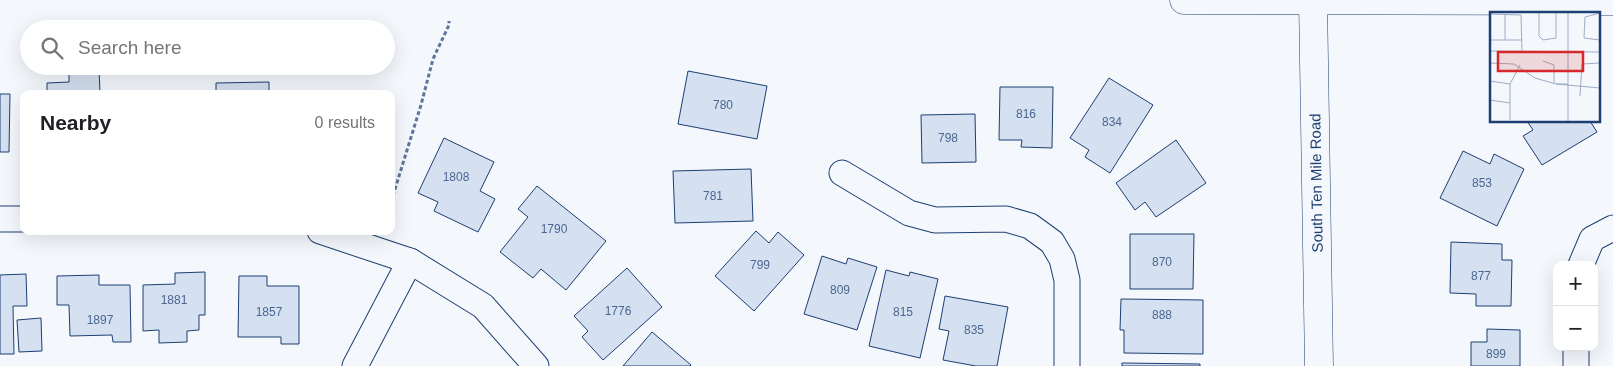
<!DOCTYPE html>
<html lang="en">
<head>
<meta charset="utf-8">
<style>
  :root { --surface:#fff; --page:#f2f2f2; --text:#202124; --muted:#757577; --line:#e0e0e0 }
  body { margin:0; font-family:Arial,sans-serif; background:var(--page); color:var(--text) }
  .controls { position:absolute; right:15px; bottom:15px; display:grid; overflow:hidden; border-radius:10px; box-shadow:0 5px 20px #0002 }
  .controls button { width:45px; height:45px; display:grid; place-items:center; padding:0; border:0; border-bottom:1px solid var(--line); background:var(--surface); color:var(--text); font:25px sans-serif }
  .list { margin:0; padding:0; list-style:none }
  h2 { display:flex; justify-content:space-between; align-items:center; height:65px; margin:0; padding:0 20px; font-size:21px }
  h2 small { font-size:16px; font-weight:400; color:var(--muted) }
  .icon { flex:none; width:28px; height:28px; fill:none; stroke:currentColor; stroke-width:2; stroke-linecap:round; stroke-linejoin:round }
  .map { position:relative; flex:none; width:1613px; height:366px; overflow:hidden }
  .search { position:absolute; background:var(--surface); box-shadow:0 5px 20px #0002; left:20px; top:20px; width:375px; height:55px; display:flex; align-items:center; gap:12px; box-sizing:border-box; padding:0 18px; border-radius:28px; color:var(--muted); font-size:19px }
  .panel { position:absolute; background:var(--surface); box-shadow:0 5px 20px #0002; left:20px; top:90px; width:375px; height:145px; border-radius:10px }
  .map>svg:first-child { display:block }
  .building { fill:#d5e0f0; stroke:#1d3f73 }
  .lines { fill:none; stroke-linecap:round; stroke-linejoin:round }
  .street-casing { stroke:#1d3f73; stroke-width:27 }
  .secondary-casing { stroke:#1d3f73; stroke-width:29 }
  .path { stroke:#5e769c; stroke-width:3; stroke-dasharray:4 2.5; stroke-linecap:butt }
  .street { stroke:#f4f7fb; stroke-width:25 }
  .secondary { stroke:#f4f7fb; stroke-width:28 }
  .labels { text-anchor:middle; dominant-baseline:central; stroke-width:4; stroke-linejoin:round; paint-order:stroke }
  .number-label { font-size:12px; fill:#4b6792 }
  .street-label { font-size:15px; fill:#1d3f73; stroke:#f4f7fb }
  .inset-road { fill:none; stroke:#9eadc5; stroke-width:1 }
  .view { fill:#d62828; fill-opacity:0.15; stroke:#d62828; stroke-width:2.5 }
  .inset-edge { fill:none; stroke:#1d3f73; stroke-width:2.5 }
</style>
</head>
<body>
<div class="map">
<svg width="1613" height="366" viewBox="0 0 1613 366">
  <rect width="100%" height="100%" fill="#f4f7fb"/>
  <g class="building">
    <polygon points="99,68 100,94 47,94 47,83 69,82 69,69"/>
    <polygon points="688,71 767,86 757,139 678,124"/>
    <polygon points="1109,78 1153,105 1110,173 1085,157 1089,150 1070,138"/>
    <polygon points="269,82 269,94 216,94 216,83"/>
    <polygon points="1000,87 1053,87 1052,148 1021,147 1022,140 999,140"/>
    <polygon points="0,94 10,94 9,152 0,152"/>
    <polygon points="975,114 976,162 922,163 921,115"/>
    <polygon points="1527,121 1590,121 1597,132 1542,165 1523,136 1533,130"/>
    <polygon points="444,138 494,162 480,191 495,199 478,232 434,211 438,202 418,193"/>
    <polygon points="1176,140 1206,183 1156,217 1145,202 1135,210 1116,183"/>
    <polygon points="1463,151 1490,164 1494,154 1524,169 1497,226 1440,198"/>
    <polygon points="751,169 753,221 675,223 673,171"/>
    <polygon points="537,186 606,241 566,290 541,269 533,278 500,252 528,217 518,209"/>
    <polygon points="756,231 769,243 778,232 804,255 754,311 715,276"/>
    <polygon points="1130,234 1194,234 1193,289 1130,289"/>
    <polygon points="1451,242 1502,244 1502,260 1512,260 1511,306 1476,306 1476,294 1450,293"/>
    <polygon points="822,256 846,264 848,258 877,267 857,330 804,314"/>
    <polygon points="627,268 662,307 603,360 582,337 588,331 574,316"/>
    <polygon points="886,270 909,276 910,272 938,279 920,358 869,346"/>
    <polygon points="205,272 205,315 199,315 199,330 187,331 187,342 159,343 159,330 143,331 143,285 175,284 175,273"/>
    <polygon points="26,274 27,306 13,306 14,354 0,354 0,275"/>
    <polygon points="99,275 99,285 130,285 131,342 113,342 112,335 70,336 69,305 57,305 57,276"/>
    <polygon points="239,276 267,276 267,286 299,286 299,344 281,344 281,337 238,337"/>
    <polygon points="945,296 1008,307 997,366 976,366 943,360 949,331 939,329"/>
    <polygon points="1121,299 1203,300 1203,354 1124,353 1124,330 1120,330"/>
    <polygon points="41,318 42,351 19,352 17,320"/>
    <polygon points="1487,329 1520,330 1520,366 1471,366 1471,342 1487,342"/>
    <polygon points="652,332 691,365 690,366 623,366"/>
    <polygon points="1122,363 1200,364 1200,366 1122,366"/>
  </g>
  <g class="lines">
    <g class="street-casing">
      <g id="street">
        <polyline points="842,173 909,213 935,220 1006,219 1030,226 1052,242 1062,259 1067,280 1067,366"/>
        <polyline points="0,219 24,219"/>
        <polyline points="320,231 410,261 483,306 536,366"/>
        <polyline points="1581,265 1592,239 1613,228"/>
        <polyline points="355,366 410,261"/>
        <polyline points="1576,366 1576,347"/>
      </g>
    </g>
    <g class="secondary-casing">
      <g id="secondary">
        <polyline points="1184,0 1613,1"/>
        <polyline points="1313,0 1319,366"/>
      </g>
    </g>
    <polyline class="path" points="391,202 421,105 433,59 449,25 449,21"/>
    <use href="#street" class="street"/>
    <use href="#secondary" class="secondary"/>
  </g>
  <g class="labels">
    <g class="number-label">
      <text x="723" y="105">780</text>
      <text x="1026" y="114">816</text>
      <text x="1112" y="122">834</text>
      <text x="948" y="138">798</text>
      <text x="456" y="177">1808</text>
      <text x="1482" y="183">853</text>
      <text x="713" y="196">781</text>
      <text x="554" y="229">1790</text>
      <text x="1162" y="262">870</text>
      <text x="760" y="265">799</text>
      <text x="1481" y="276">877</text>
      <text x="840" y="290">809</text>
      <text x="174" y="300">1881</text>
      <text x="618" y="311">1776</text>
      <text x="269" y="312">1857</text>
      <text x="903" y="312">815</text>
      <text x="1162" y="315">888</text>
      <text x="100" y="320">1897</text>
      <text x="974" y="330">835</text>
      <text x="1496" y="354">899</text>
    </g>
    <g class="street-label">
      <text transform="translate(1316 183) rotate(-91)">South Ten Mile Road</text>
    </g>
  </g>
  <g transform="translate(1490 12)">
    <rect width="110" height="110" fill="#f4f7fb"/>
    <path class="inset-road" d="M49,0v24l4,4 13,-2v-26M78,0v110M110,1l-15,4 -1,21 16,2M0,2l31,1 1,36M0,28h32M15,28v-26M0,39l110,1M53,49l11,4v18M0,51l24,1 21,14 21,6M0,69l20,3M78,72h-12l44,4M90,84l2,-32 18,-1M0,88l20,3M20,108v-36l10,-19"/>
    <path class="view" d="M8,40h85v19h-85z"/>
    <rect width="110" height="110" class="inset-edge"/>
  </g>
</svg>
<div class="controls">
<button>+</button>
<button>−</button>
</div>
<div class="search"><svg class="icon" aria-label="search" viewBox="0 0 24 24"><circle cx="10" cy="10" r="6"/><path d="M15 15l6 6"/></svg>Search here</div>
<section class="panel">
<h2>Nearby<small>0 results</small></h2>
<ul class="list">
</ul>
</section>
</div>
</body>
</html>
